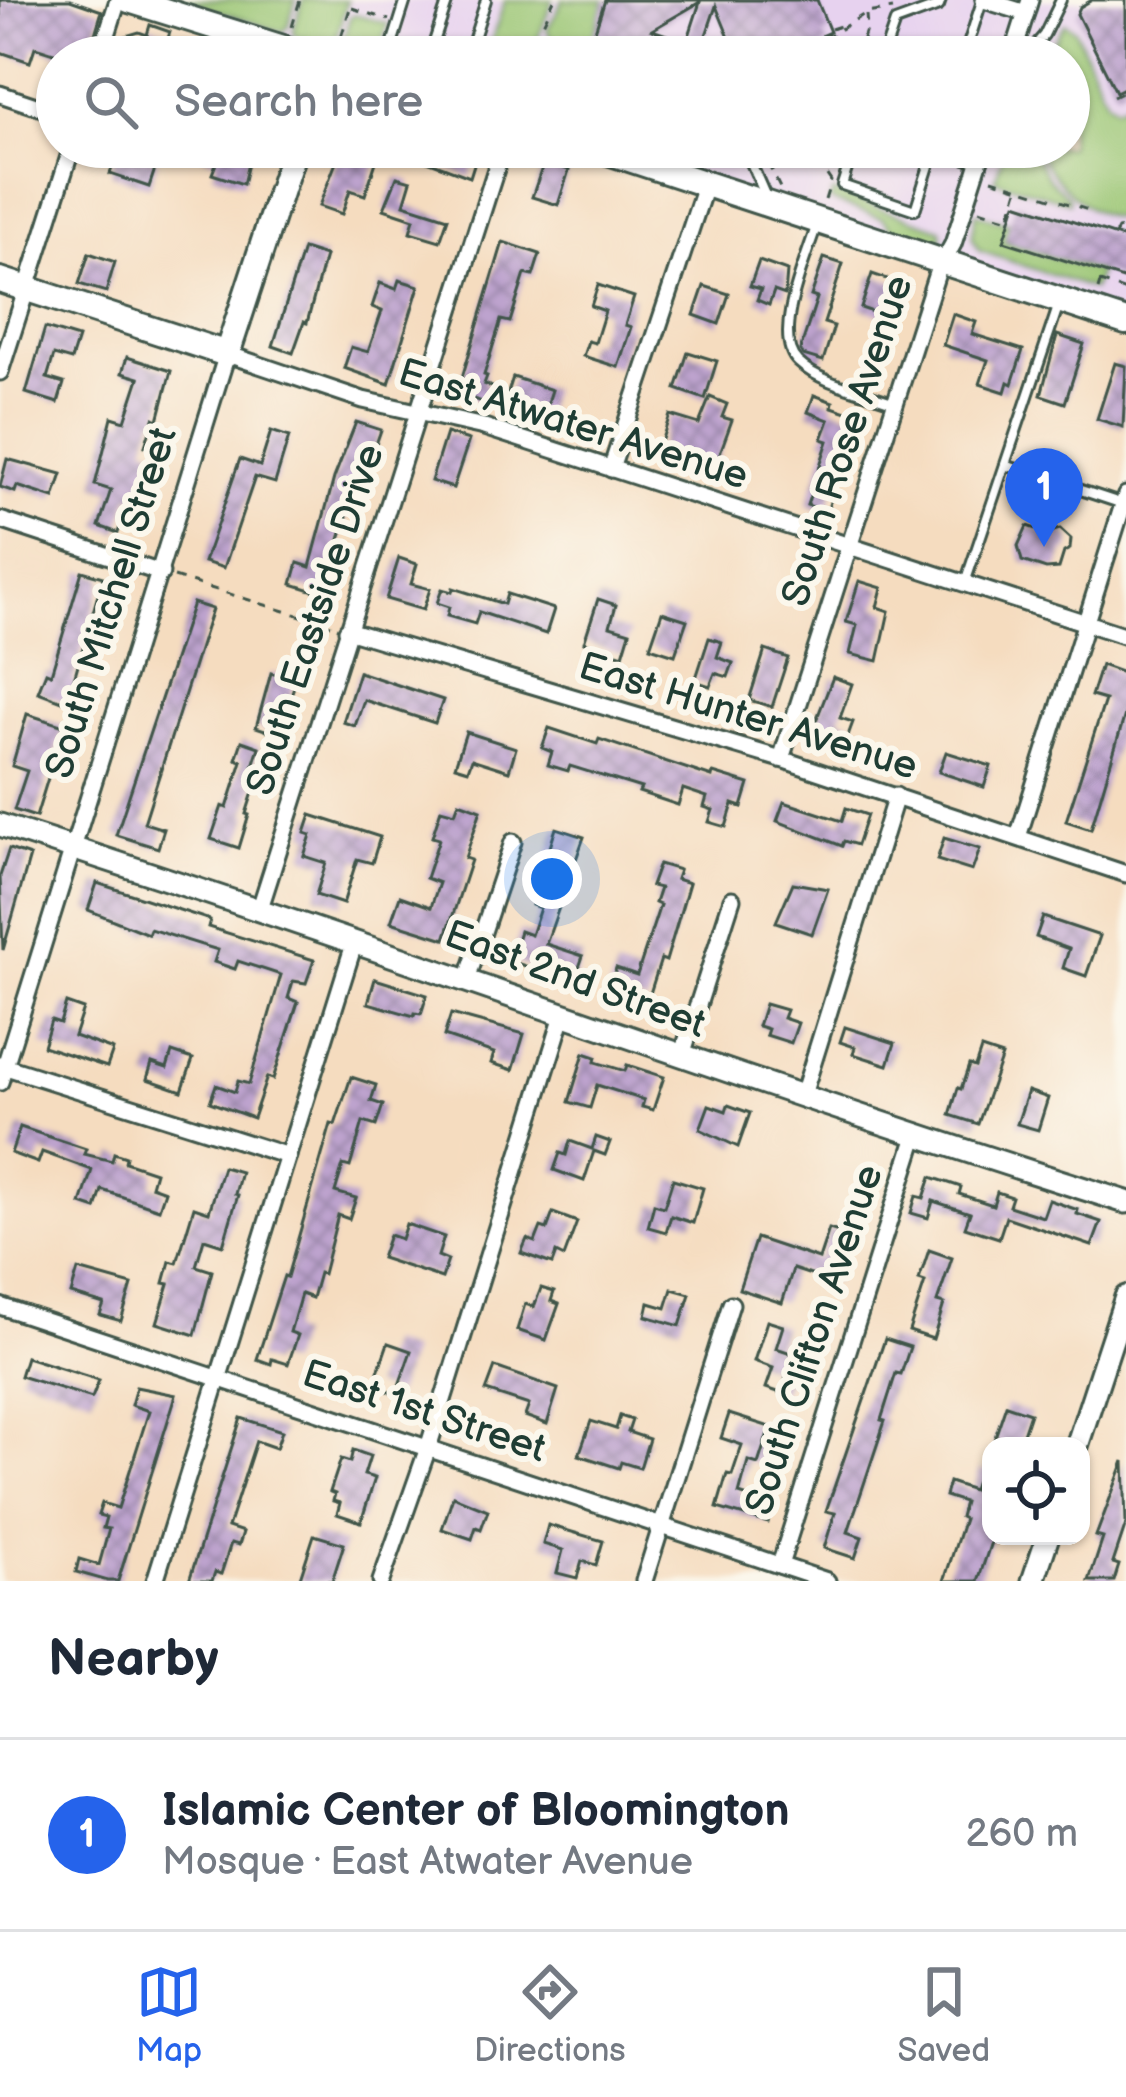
<!DOCTYPE html>
<html lang="en">
<head>
<meta charset="utf-8">
<style>
  :root { --surface:#fff; --page:#f6f6f7; --text:#1f2937; --muted:#747a83; --line:#e0e1e3; --accent:#2563eb }
  body { margin:0; font-family:"Balsamiq Sans",sans-serif; background:var(--page); color:var(--text) }
  .controls { position:absolute; right:36px; bottom:36px; display:grid; overflow:hidden; border-radius:24px; box-shadow:0 3px 9px #0004 }
  .controls button { width:108px; height:108px; display:grid; place-items:center; padding:0; border:0; border-bottom:3px solid var(--line); background:var(--surface); color:var(--text); font:60px sans-serif }
  .you { position:absolute; left:552px; top:879px; width:42px; height:42px; margin:-30px; border:9px solid #fff; border-radius:50%; background:#1a73e8; box-shadow:0 0 0 18px #1a73e833 }
  .badge { display:grid; place-items:center; width:78px; height:78px; border-radius:50%; background:var(--accent); color:#fff; font-size:39px; font-weight:700 }
  .pin { position:absolute; translate:-50% -99px; filter:drop-shadow(0 3px 6px #0008) }
  .pin::after { content:''; position:absolute; top:63px; width:42px; height:36px; background:inherit; clip-path:polygon(0 0,100% 0,50% 100%) }
  .list { margin:0; padding:0; list-style:none }
  h2 { display:flex; justify-content:space-between; align-items:center; height:156px; margin:0; padding:0 48px; font-size:51px }
  h2 small { font-size:39px; font-weight:400; color:var(--muted) }
  .list li { display:grid; grid-template-columns:78px 1fr auto; gap:36px; align-items:center; box-sizing:border-box; height:192px; padding:0 48px; border-top:3px solid var(--line) }
  .list b { display:block; font-size:45px; white-space:nowrap }
  .list p { margin:0; font-size:39px; white-space:nowrap; color:var(--muted) }
  .list em { font-size:39px; font-style:normal; color:var(--muted) }
  .icon { flex:none; width:66px; height:66px; fill:none; stroke:currentColor; stroke-width:2; stroke-linecap:round; stroke-linejoin:round }
  .map { position:relative; flex:none; width:1126px; height:1581px; overflow:hidden }
  .search { position:absolute; background:var(--surface); box-shadow:0 3px 9px #0004; left:36px; right:36px; top:36px; height:132px; display:flex; align-items:center; gap:30px; box-sizing:border-box; padding:0 42px; border-radius:66px; color:var(--muted); font-size:45px }
  .sheet { height:348px; background:var(--surface) }
  nav { display:flex; justify-content:space-around; align-items:center; box-sizing:border-box; height:168px; border-top:3px solid var(--line); background:var(--surface); font-size:33px; color:var(--muted) }
  nav a { display:grid; justify-items:center; gap:6px }
  nav .on { color:var(--accent) }
  .map>svg:first-child { display:block }
  .built { fill:#e7d2ef }
  .grass { fill:#99c572; stroke:#5c8153; stroke-width:3 }
  .building { fill:url(#building-cross-hatch); fill-rule:evenodd }
  .lines { fill:none; stroke-linecap:round; stroke-linejoin:round }
  .lane-casing { stroke:#3f5549; stroke-width:14 }
  .street-casing { stroke:#3f5549; stroke-width:21 }
  .secondary-casing { stroke:#3f5549; stroke-width:27 }
  .primary-casing { stroke:#3f5549; stroke-width:30 }
  .path { stroke:#3f5549; stroke-width:3; stroke-dasharray:9 9; stroke-linecap:butt }
  .lane { stroke:#fff; stroke-width:8 }
  .street { stroke:#fff; stroke-width:15 }
  .secondary { stroke:#fff; stroke-width:21 }
  .primary { stroke:#fff; stroke-width:24 }
  .labels { text-anchor:middle; dominant-baseline:central; stroke-width:12; stroke-linejoin:round; paint-order:stroke }
  .street-label { font-size:39px; fill:#1f3d34; stroke:#fbf7ec }
</style>
</head>
<body>
<div class="map">
<svg width="1126" height="1581" viewBox="0 0 1126 1581">
  <defs>
    <pattern id="building-cross-hatch" width="8" height="8" patternUnits="userSpaceOnUse" patternTransform="scale(3)"><rect width="8" height="8" fill="#bda3ce"/><path d="M0 0l8 8M0 8l8-8" fill="none" stroke="#9986a8"/></pattern>
  </defs>
  <rect width="100%" height="100%" fill="#fbf7ec"/>
  <filter id="ink" filterUnits="userSpaceOnUse"><feTurbulence type="fractalNoise" baseFrequency=".00833" numOctaves="2"/><feDisplacementMap in="SourceGraphic" scale="24" xChannelSelector="R" yChannelSelector="G"/><feConvolveMatrix kernelMatrix="1 2 1 2 8 2 1 2 1" color-interpolation-filters="sRGB"/></filter>
  <filter id="wash" filterUnits="userSpaceOnUse"><feTurbulence type="fractalNoise" baseFrequency=".004" numOctaves="4" result="noise"/><feDisplacementMap in="SourceGraphic" scale="48" xChannelSelector="R" yChannelSelector="G"/><feGaussianBlur stdDeviation="2.7" result="paint"/><feColorMatrix in="noise" values="0 0 0 0 0 0 0 0 0 0 0 0 0 0 0 0 0 1.4 0 .05"/><feComposite in="paint" operator="in"/></filter>
  <g filter="url(#wash)">
    <rect width="100%" height="100%" fill="#f5dcbf"/>
    <polygon class="built" points="146,0 1126,0 1126,321 603,147 1069,147 1069,57 332,57"/>
    <g class="grass">
      <polygon points="184,0 296,0 288,26 282,32"/>
      <polygon points="303,0 347,1 333,48 295,36 293,31"/>
      <polygon points="505,0 553,0 532,53 523,57 486,57"/>
      <polygon points="563,0 605,0 593,37 559,55 547,30"/>
      <polygon points="355,14 388,24 377,57 360,57 341,47 350,17"/>
      <path d="M1065,23l10,7 31,70 9,7 11,-4v115c-37,3 -75,-41 -91,-71h34v-90h-26z"/>
      <polygon points="1005,147 1029,147 1049,179 1069,198 1069,202 995,180"/>
      <polygon points="833,192 941,229 942,238 929,244 893,230 883,218 830,200"/>
      <polygon points="976,213 1010,224 1005,241 1099,272 1093,289 980,251 972,237"/>
    </g>
    <g id="blocks">
      <g class="building">
        <polygon points="0,0 70,0 102,11 88,57 66,57 35,47 30,62 0,52"/>
        <path d="M605,0h212l13,32 -7,3 5,10 -23,12h-68l-21,-51 -14,41 24,10h-32l-46,-15 -30,15h-64l39,-20zM700,2l-13,40 -35,-12z"/>
        <polygon points="1092,0 1126,0 1126,87 1116,92 1077,14 1080,7"/>
        <polygon points="150,25 170,32 162,57 119,57 126,36 139,32 147,35"/>
        <polygon points="207,147 252,147 243,184 212,174 217,161 203,157"/>
        <polygon points="342,147 381,147 365,195 350,190 342,214 319,206"/>
        <polygon points="390,147 451,147 477,155 470,177"/>
        <polygon points="118,148 158,160 149,187 110,174"/>
        <polygon points="544,162 569,170 558,205 532,197"/>
        <polygon points="397,177 411,181 404,204 448,218 440,241 410,232 414,219 384,209"/>
        <polygon points="1016,203 1126,239 1126,280 1004,241"/>
        <polygon points="503,242 540,254 533,276 525,274 510,322 501,320 484,375 487,376 484,384 500,390 495,406 457,394"/>
        <polygon points="303,249 325,256 307,323 304,322 293,353 273,346"/>
        <polygon points="89,253 115,262 106,292 79,284"/>
        <polygon points="824,258 843,264 824,323 834,326 823,361 803,355 800,350 817,298 811,296"/>
        <polygon points="759,261 787,271 785,295 774,291 769,305 757,300 761,289 750,286"/>
        <polygon points="872,274 898,283 887,317 861,308"/>
        <polygon points="399,280 419,286 389,384 344,368 351,347 368,352 382,311 372,307 380,283 396,289"/>
        <polygon points="598,285 634,297 625,325 631,327 618,367 583,356 588,341 595,343 605,311 591,306"/>
        <polygon points="704,286 729,294 719,324 694,315"/>
        <polygon points="953,314 976,322 972,334 1023,350 1012,384 1008,382 1005,392 980,384 988,360 943,345"/>
        <polygon points="45,328 78,338 71,360 54,355 47,378 64,383 58,403 26,393"/>
        <polygon points="1057,335 1084,344 1065,403 1041,395"/>
        <polygon points="688,352 717,361 705,399 676,389"/>
        <polygon points="127,357 171,371 158,420 154,418 145,446 155,449 137,499 130,496 118,533 99,526 111,490 95,485 112,417 125,421 139,378 122,373"/>
        <polygon points="1115,363 1126,366 1123,427 1097,419"/>
        <polygon points="513,377 552,390 545,412 506,399"/>
        <polygon points="814,395 833,402 832,407 856,415 827,512 807,505 828,441 822,439 829,420 808,412"/>
        <polygon points="710,397 727,404 722,417 732,420 713,472 657,454 670,415 699,424"/>
        <polygon points="356,422 381,430 374,450 369,448 356,485 324,594 292,584 298,563 310,567 334,478"/>
        <polygon points="271,431 289,437 275,483 255,477 224,568 204,562 240,459 260,466"/>
        <polygon points="446,433 469,440 453,488 431,481"/>
        <polygon points="7,459 62,474 54,498 17,486 15,492 0,487"/>
        <polygon points="1027,526 1047,533 1060,529 1071,539 1070,549 1064,552 1059,568 1046,569 1022,561 1018,546"/>
        <polygon points="399,558 417,564 411,584 430,589 423,610 386,599"/>
        <polygon points="82,571 103,577 73,682 89,688 81,708 38,692 46,672 51,674"/>
        <polygon points="859,581 882,588 877,607 889,611 878,661 850,654 857,625 846,622"/>
        <polygon points="453,588 504,604 507,594 554,609 546,634 479,612 475,624 447,616 449,607 437,603 442,589 452,592"/>
        <polygon points="598,599 616,605 610,626 630,632 623,655 584,642"/>
        <polygon points="193,603 212,609 144,823 164,829 158,848 116,835"/>
        <polygon points="662,612 687,620 675,655 650,647"/>
        <polygon points="709,638 722,642 717,657 733,663 728,677 715,673 710,686 695,681"/>
        <polygon points="765,650 788,658 772,707 749,700"/>
        <polygon points="1101,665 1126,674 1126,711 1091,829 1066,821 1105,700 1091,696"/>
        <polygon points="359,672 443,700 435,723 364,700 355,726 343,722"/>
        <polygon points="271,673 296,681 277,734 256,727"/>
        <polygon points="833,677 852,684 840,718 853,722 846,741 812,731"/>
        <polygon points="27,714 64,726 36,817 14,810 27,771 12,766"/>
        <polygon points="549,728 597,744 599,739 712,777 713,773 749,784 742,807 733,804 726,827 709,822 713,810 704,807 707,797 683,789 678,805 639,792 641,788 570,766 568,771 548,765 552,752 542,748"/>
        <polygon points="466,732 516,748 509,771 472,759 468,770 455,766"/>
        <polygon points="242,741 259,747 248,781 256,783 246,814 249,815 239,848 211,839 222,806 227,808 242,761 236,759"/>
        <polygon points="946,752 991,766 984,787 939,772"/>
        <polygon points="459,802 481,810 465,858 471,860 445,939 391,922 400,896 431,907 439,883 426,878 439,839 432,837 441,809 455,813"/>
        <polygon points="784,802 842,821 846,808 867,815 857,845 844,841 842,846 777,821"/>
        <polygon points="311,815 380,837 372,863 357,859 343,904 316,895 326,863 304,856 311,835 305,833"/>
        <polygon points="556,828 584,837 546,944 583,956 574,982 510,961 520,931 531,935 540,908 532,905"/>
        <polygon points="944,838 980,849 972,871 937,860"/>
        <polygon points="9,849 30,856 3,950 0,876"/>
        <polygon points="659,864 679,870 676,879 689,883 666,961 661,959 647,1003 608,991 616,968 637,975 660,905 655,903 660,888 651,886"/>
        <polygon points="97,883 210,920 208,927 314,960 306,983 293,981 288,998 298,1002 273,1079 267,1077 253,1118 210,1102 216,1085 235,1092 238,1081 249,1084 281,975 238,961 235,969 214,962 218,950 150,929 148,934 88,910"/>
        <polygon points="793,883 828,889 812,934 776,922"/>
        <polygon points="1043,917 1100,936 1086,976 1063,968 1069,949 1036,937"/>
        <polygon points="375,979 427,995 421,1014 415,1013 414,1016 368,1003"/>
        <polygon points="66,1003 83,1009 74,1036 113,1050 107,1067 43,1046 51,1020 60,1023"/>
        <polygon points="765,1004 786,1010 783,1018 798,1023 791,1043 766,1035 768,1029 758,1026"/>
        <polygon points="451,1014 524,1034 513,1070 491,1063 494,1053 444,1036"/>
        <polygon points="845,1027 895,1043 888,1065 853,1054 855,1047 840,1042"/>
        <polygon points="981,1049 1002,1056 978,1124 950,1115 958,1088 961,1089 969,1065 975,1067"/>
        <polygon points="172,1052 193,1059 182,1091 147,1079 152,1063 167,1068"/>
        <polygon points="584,1053 596,1057 595,1062 625,1071 627,1065 664,1077 653,1110 642,1107 644,1100 597,1085 590,1108 569,1102"/>
        <polygon points="351,1077 376,1085 371,1101 383,1105 376,1126 363,1122 350,1167 343,1165 335,1192 356,1198 349,1219 338,1215 323,1274 319,1273 312,1298 301,1294 290,1332 298,1335 288,1364 272,1359 271,1364 257,1359 284,1276 287,1277 331,1124 335,1125"/>
        <polygon points="1028,1091 1048,1098 1038,1130 1017,1124"/>
        <polygon points="709,1105 726,1111 728,1105 750,1113 738,1147 700,1129"/>
        <polygon points="20,1127 86,1149 84,1154 112,1161 114,1153 126,1157 125,1162 155,1172 151,1186 165,1191 159,1209 102,1190 96,1209 81,1204 92,1170 42,1152 38,1163 11,1153"/>
        <polygon points="596,1137 610,1142 605,1155 594,1151 584,1181 554,1170 560,1153 566,1155 570,1141 592,1149"/>
        <polygon points="223,1167 241,1172 235,1194 238,1195 223,1245 204,1239 196,1266 212,1271 195,1335 157,1323 169,1284 164,1283 170,1261 177,1263 194,1207 209,1212"/>
        <polygon points="931,1177 961,1187 959,1194 993,1205 997,1192 1012,1197 1009,1206 1043,1217 1049,1200 1078,1210 1077,1214 1101,1222 1092,1246 1006,1217 999,1238 965,1227 970,1213 933,1201 928,1218 911,1213 916,1196 924,1198"/>
        <polygon points="673,1179 703,1188 693,1223 671,1216 666,1232 648,1227 654,1204 664,1207"/>
        <polygon points="553,1213 577,1222 564,1257 556,1253 552,1264 521,1253 527,1239 535,1242 541,1227 547,1229"/>
        <polygon points="406,1224 444,1237 438,1256 448,1260 442,1278 381,1258 389,1235 401,1239"/>
        <polygon points="829,1229 849,1235 835,1283 793,1269 782,1303 739,1289 756,1238 819,1259"/>
        <polygon points="929,1250 952,1258 937,1302 944,1304 933,1339 909,1331 925,1282 919,1280"/>
        <polygon points="78,1270 132,1285 121,1321 100,1315 104,1304 71,1294"/>
        <polygon points="541,1288 554,1292 551,1301 559,1304 546,1340 517,1330 525,1304 534,1307"/>
        <polygon points="672,1289 690,1294 680,1326 646,1316 649,1303 666,1308"/>
        <polygon points="767,1321 783,1326 776,1348 794,1354 781,1393 766,1388 773,1368 754,1361"/>
        <polygon points="885,1339 910,1347 901,1374 896,1373 881,1420 885,1421 848,1532 862,1537 855,1558 824,1548 835,1513 826,1511"/>
        <polygon points="388,1343 411,1351 396,1394 373,1386"/>
        <polygon points="26,1357 99,1380 92,1398 20,1376"/>
        <polygon points="495,1367 558,1389 547,1424 525,1416 529,1405 486,1391"/>
        <polygon points="136,1387 176,1395 118,1581 108,1581 76,1572 79,1559 99,1565 109,1529 103,1528 106,1517 98,1515 102,1503 118,1508 149,1411 131,1405"/>
        <polygon points="1006,1405 1030,1413 1019,1446 993,1443"/>
        <polygon points="729,1414 770,1427 758,1464 748,1461 739,1494 773,1505 768,1523 717,1508 727,1474 732,1475 742,1445 721,1438"/>
        <polygon points="620,1416 632,1420 628,1432 649,1439 640,1468 621,1462 619,1468 579,1455 591,1421 616,1429"/>
        <polygon points="241,1418 282,1431 276,1448 256,1441 228,1527 243,1532 239,1545 231,1543 221,1574 215,1572 212,1581 189,1581"/>
        <polygon points="353,1450 370,1456 364,1475 375,1478 361,1522 337,1514 340,1503 333,1501 335,1494 330,1492 341,1459 350,1462"/>
        <polygon points="1124,1461 1126,1524 1113,1563 1119,1565 1114,1581 1089,1581 1103,1538 1096,1536"/>
        <polygon points="980,1469 991,1473 991,1542 978,1581 944,1581 964,1519 960,1517 964,1502 945,1496 949,1482 973,1490"/>
        <polygon points="453,1496 488,1510 481,1529 476,1527 472,1539 442,1529"/>
        <polygon points="548,1525 603,1541 596,1565 582,1561 577,1578 557,1573 563,1550 543,1544"/>
        <polygon points="314,1535 344,1544 332,1581 299,1581"/>
      </g>
    </g>
  </g>
  <g filter="url(#ink)">
    <use href="#blocks" fill-opacity="0" stroke="#3f5549" stroke-width="3"/>
    <g class="lines">
      <g class="lane-casing">
        <g id="lane">
          <polyline points="388,57 406,0"/>
          <polyline points="429,57 448,0"/>
          <polyline points="468,57 486,0"/>
          <polyline points="883,57 895,22 939,6 941,0"/>
          <polyline points="964,57 982,1"/>
          <polyline points="1025,57 1044,35 1061,0"/>
          <polyline points="744,147 766,197"/>
          <polyline points="854,147 842,185 915,210 935,147"/>
          <polyline points="935,149 979,163"/>
          <path d="M816,227c-10,32 -45,110 -18,135 23,22 68,30 97,41"/>
          <polyline points="1005,465 1123,504"/>
          <polyline points="965,583 1058,307"/>
        </g>
      </g>
      <g class="street-casing">
        <g id="street">
          <polyline points="984,0 1026,13"/>
          <polyline points="100,57 118,0"/>
          <polyline points="1012,57 1030,0"/>
          <polyline points="0,94 57,113"/>
          <polyline points="0,372 72,147"/>
          <polyline points="611,469 706,183"/>
          <polyline points="0,520 161,573"/>
          <polyline points="347,630 781,759 1126,874"/>
          <polyline points="781,759 937,273 953,244 984,147"/>
          <polyline points="1018,837 1126,495"/>
          <polyline points="260,908 503,147"/>
          <polyline points="467,980 513,842"/>
          <polyline points="683,1052 732,899"/>
          <polyline points="0,1065 288,1156"/>
          <polyline points="0,1082 227,354 363,400 484,427 1126,636"/>
          <polyline points="802,1098 896,796"/>
          <polyline points="0,1306 827,1581"/>
          <polyline points="780,1565 916,1136"/>
          <polyline points="155,1581 355,941"/>
          <polyline points="381,1581 428,1448 564,1012"/>
          <polyline points="644,1581 731,1304"/>
        </g>
      </g>
      <g class="secondary-casing">
        <g id="secondary">
          <path d="M0,825c378,120 748,259 1126,377"/>
          <polyline points="1077,1446 1126,1297"/>
          <polyline points="1033,1581 1048,1536"/>
        </g>
      </g>
      <g class="primary-casing">
        <g id="primary">
          <polyline points="129,0 312,57"/>
          <polyline points="593,147 1126,322"/>
          <polyline points="0,280 227,354 295,147"/>
        </g>
      </g>
      <g class="path">
        <polyline points="352,8 389,20"/>
        <polyline points="292,27 300,0"/>
        <polyline points="831,29 843,25"/>
        <polyline points="827,33 828,37 866,13 893,9"/>
        <polyline points="336,53 352,2"/>
        <polyline points="646,55 650,42"/>
        <polyline points="537,57 537,37 554,0"/>
        <polyline points="645,57 672,50"/>
        <polyline points="857,57 867,27 866,15"/>
        <polyline points="1113,97 1125,91"/>
        <polyline points="760,147 780,188"/>
        <polyline points="779,147 786,161"/>
        <polyline points="771,170 812,150 821,167"/>
        <polyline points="992,179 1088,210"/>
        <polyline points="825,200 831,181 821,167 827,147"/>
        <polyline points="979,210 1009,219 1018,190"/>
        <polyline points="1115,235 1118,229 1126,227"/>
        <polyline points="1100,282 1126,291"/>
        <polyline points="1098,290 1103,273"/>
        <polyline points="174,577 331,625"/>
      </g>
      <use href="#lane" class="lane"/>
      <use href="#street" class="street"/>
      <use href="#secondary" class="secondary"/>
      <use href="#primary" class="primary"/>
    </g>
  </g>
  <g class="labels">
    <g class="street-label">
      <text transform="translate(573 425) rotate(17)">East Atwater Avenue</text>
      <text transform="translate(848 441) rotate(-72)">South Rose Avenue</text>
      <text transform="translate(112 603) rotate(-73)">South Mitchell Street</text>
      <text transform="translate(316 620) rotate(-72)">South Eastside Drive</text>
      <text transform="translate(748 717) rotate(17)">East Hunter Avenue</text>
      <text transform="translate(575 980) rotate(20)">East 2nd Street</text>
      <text transform="translate(815 1340) rotate(-72)">South Clifton Avenue</text>
      <text transform="translate(424 1412) rotate(18)">East 1st Street</text>
    </g>
  </g>
</svg>
<div class="controls">
<button><svg class="icon" aria-label="locate" viewBox="0 0 24 24"><circle cx="12" cy="12" r="6"/><path d="M12 2v4M12 18v4M2 12h4M18 12h4"/></svg></button>
</div>
<div class="you"></div>
<div class="pin badge" style="left:1044px;top:547px">1</div>
<div class="search"><svg class="icon" aria-label="search" viewBox="0 0 24 24"><circle cx="10" cy="10" r="6"/><path d="M15 15l6 6"/></svg>Search here</div>
</div>
<section class="sheet">
<h2>Nearby<small></small></h2>
<ul class="list">
<li><span class="badge">1</span><div><b>Islamic Center of Bloomington</b><p>Mosque · East Atwater Avenue</p></div><em>260 m</em></li>
</ul>
</section>
<nav>
<a class="on"><svg class="icon" aria-label="map" viewBox="0 0 24 24"><path d="M3 6l6-2 6 2 6-2v14l-6 2-6-2-6 2zM9 4v14M15 6v14"/></svg>Map</a>
<a><svg class="icon" aria-label="directions" viewBox="0 0 24 24"><path d="M12 3l9 9-9 9-9-9zM9 14v-3h6M13 9l2 2-2 2"/></svg>Directions</a>
<a><svg class="icon" aria-label="saved" viewBox="0 0 24 24"><path d="M7 4h10v16l-5-4-5 4z"/></svg>Saved</a>
</nav>
</body>
</html>
